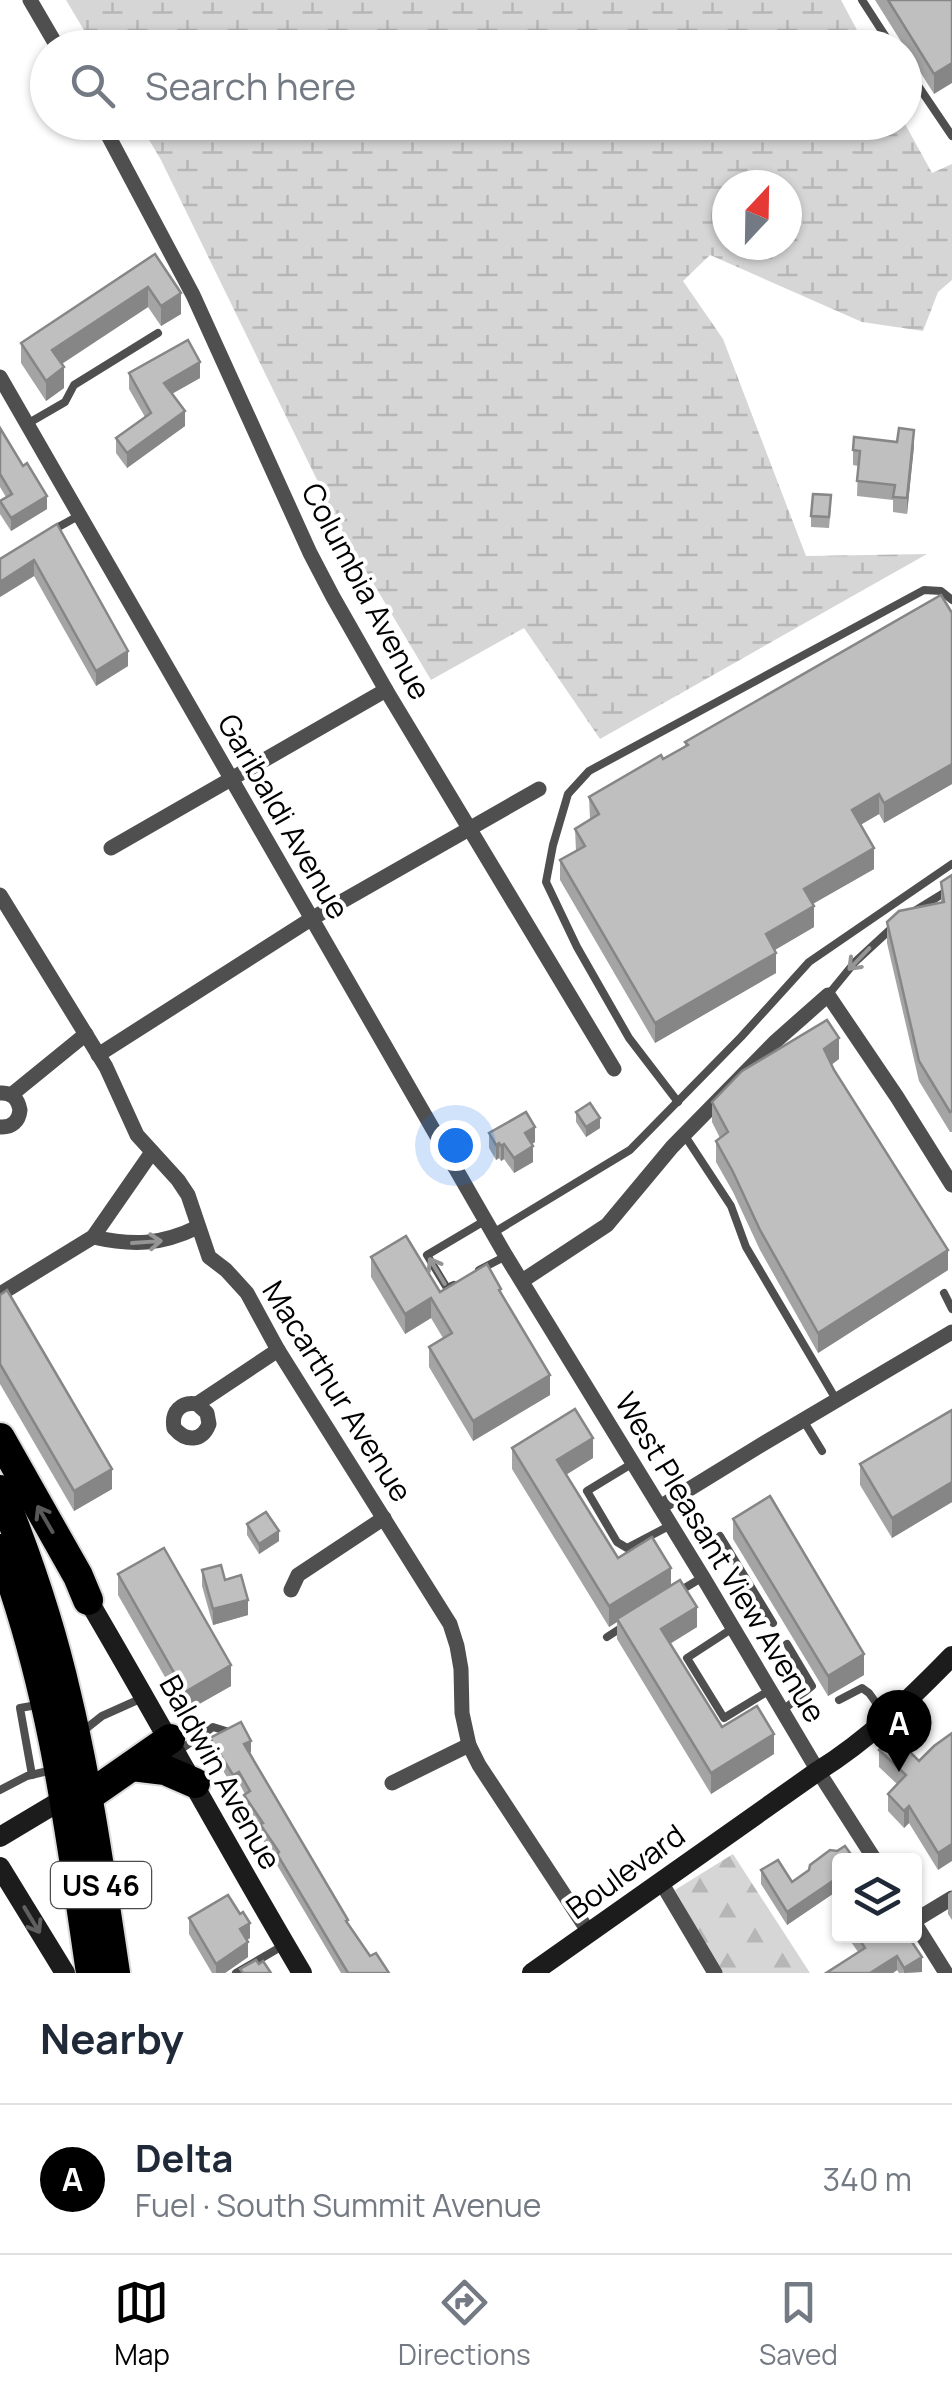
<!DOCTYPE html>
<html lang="en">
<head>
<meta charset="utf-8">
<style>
  :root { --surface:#fff; --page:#f6f6f7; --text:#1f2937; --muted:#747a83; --line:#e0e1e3; --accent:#000 }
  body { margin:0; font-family:Manrope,sans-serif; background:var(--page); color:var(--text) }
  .controls { position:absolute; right:30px; bottom:30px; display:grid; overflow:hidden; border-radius:10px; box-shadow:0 2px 8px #0004 }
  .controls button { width:90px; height:90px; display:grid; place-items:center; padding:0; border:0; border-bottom:2px solid var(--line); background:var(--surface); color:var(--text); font:50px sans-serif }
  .compass { position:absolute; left:712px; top:170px; width:90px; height:90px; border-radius:50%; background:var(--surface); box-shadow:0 2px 8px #0004; rotate:22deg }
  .you { position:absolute; left:455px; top:1145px; width:35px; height:35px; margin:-25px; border:8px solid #fff; border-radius:50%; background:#1a73e8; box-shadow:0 0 0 15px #1a73e833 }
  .badge { display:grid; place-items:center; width:65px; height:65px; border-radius:50%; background:var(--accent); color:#fff; font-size:32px; font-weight:700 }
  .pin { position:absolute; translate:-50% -82px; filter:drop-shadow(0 2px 5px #0008) }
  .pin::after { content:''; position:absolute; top:52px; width:35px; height:30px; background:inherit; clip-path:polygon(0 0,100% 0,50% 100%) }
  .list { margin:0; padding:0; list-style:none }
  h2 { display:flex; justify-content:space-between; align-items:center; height:130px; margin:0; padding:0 40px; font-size:42px }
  h2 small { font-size:32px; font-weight:400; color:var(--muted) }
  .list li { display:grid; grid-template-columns:65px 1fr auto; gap:30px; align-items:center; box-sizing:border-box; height:150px; padding:0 40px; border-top:2px solid var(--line) }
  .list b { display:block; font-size:38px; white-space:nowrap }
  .list p { margin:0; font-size:32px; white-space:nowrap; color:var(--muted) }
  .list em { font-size:32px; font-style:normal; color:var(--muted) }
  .icon { flex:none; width:55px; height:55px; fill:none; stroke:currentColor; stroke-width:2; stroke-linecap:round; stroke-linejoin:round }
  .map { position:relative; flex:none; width:952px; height:1973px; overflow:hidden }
  .search { position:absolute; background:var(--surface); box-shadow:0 2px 8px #0004; left:30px; right:30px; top:30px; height:110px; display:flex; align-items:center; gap:25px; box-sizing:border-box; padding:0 35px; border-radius:55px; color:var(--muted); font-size:38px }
  .sheet { height:280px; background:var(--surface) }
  nav { display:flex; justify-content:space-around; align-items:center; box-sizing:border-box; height:140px; border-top:2px solid var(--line); background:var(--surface); font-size:28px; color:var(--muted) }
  nav a { display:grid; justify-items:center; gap:5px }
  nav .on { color:var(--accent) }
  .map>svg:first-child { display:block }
  .forest { fill:url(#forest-firs) }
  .wetland { fill:url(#wetland-marsh); fill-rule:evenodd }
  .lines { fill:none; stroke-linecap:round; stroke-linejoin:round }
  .highway-casing { stroke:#dbdbdb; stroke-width:34 }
  .lane { stroke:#4f4f4f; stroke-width:8 }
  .street { stroke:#4f4f4f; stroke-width:15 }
  .secondary { stroke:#1c1c1c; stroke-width:20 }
  .highway { stroke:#000; stroke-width:30 }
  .wall { fill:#a4a4a4 }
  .shaded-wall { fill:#868686 }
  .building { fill:#bfbfbf; stroke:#868686; stroke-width:2.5 }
  .oneway { stroke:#959595 }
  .oneway2 { stroke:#595959 }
  .oneway3 { stroke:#606060 }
  .labels { text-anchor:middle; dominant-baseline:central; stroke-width:8; stroke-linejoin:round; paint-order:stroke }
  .shield { fill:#fff; stroke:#4c4c4c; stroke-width:2.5 }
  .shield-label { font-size:28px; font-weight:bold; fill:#000 }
  .street-label { font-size:30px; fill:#000; stroke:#fff }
</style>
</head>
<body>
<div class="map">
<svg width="952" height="1973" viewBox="0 0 952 1973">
  <defs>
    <pattern id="forest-firs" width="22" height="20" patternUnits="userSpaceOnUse" patternTransform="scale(2.5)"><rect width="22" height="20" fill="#d6d6d6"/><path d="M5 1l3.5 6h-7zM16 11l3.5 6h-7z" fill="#b6b6b6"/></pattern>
    <pattern id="wetland-marsh" width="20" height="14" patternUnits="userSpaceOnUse" patternTransform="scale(2.5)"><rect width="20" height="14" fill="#d6d6d6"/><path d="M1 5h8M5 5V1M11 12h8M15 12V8" fill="none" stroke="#b6b6b6"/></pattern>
  </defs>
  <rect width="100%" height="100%" fill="#fff"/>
  <polygon class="forest" points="733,1854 810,1973 722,1973 675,1890"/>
  <g class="wetland">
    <polygon points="66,0 841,0 866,47 94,47"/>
    <path d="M904,122l28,51 20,-9v116l-14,12 -15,39 -61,-9 -152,-67 -27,26 40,58 83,217 121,-2 -327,185 -76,-111 -93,52 -90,-151 -180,-369 -22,-37zM727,185h60v60h-60z"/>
  </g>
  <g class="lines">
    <g class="highway-casing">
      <g id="highway">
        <polyline points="0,1438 78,1576 88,1600"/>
        <path d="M0,1490c27,66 50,134 66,204 22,91 35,186 49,279"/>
        <path d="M0,1549c52,137 70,280 91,424"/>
        <polyline points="132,1766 165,1770 195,1783"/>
        <polyline points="87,1797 170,1739"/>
      </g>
    </g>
    <g class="lane">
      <polyline points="862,0 893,48"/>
      <polyline points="904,65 952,136"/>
      <polyline points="27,424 65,402 74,385 158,333"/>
      <polyline points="53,530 80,515"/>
      <polyline points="913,912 952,888"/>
      <polyline points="828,995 855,962 894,926"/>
      <polyline points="678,1102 629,1038 577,947 546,882 553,845 568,794 589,771 924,590 941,591 952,600"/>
      <polyline points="685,1136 731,1206 746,1247 837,1401"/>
      <polyline points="493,1233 630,1150 741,1037 809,962 952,864"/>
      <polyline points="479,1270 506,1256"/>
      <polyline points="454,1285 447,1288 427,1255 486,1220"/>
      <polyline points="944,1293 952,1309"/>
      <polyline points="803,1420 822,1451"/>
      <polyline points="633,1463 587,1491 617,1542 627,1548 671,1525"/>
      <polyline points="720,1536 773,1623"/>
      <polyline points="678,1592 703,1577"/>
      <polyline points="733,1628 687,1658 724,1718 770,1690"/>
      <polyline points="607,1637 624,1626"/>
      <polyline points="839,1700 862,1688 869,1693 887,1718"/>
      <polyline points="782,1711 812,1686 787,1644"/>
      <polyline points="83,1731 102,1716 140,1699"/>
      <polyline points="177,1752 213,1727 229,1732"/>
      <polyline points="32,1775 20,1708 37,1705"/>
      <polyline points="0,1790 27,1776 52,1770"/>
      <polyline points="236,1973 284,1945"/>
    </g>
    <g class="street">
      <polyline points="30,0 58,48"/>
      <polyline points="101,122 193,295 310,553 333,597 386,690 614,1069"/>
      <polyline points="0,377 506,1256 704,1579 818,1771 875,1860"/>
      <polyline points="111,848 386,690"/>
      <polyline points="0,895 106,1067 137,1135 178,1180 188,1195 209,1257 226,1270 247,1293 278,1350 450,1624 457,1646 461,1669 462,1713 469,1745 479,1765 590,1934"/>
      <polyline points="98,1055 311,919 539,789"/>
      <path d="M0,1093c12,-1 18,6 20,17 -1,11 -8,18 -20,17"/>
      <polyline points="11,1095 86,1034"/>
      <path d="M93,1237c40,9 68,8 105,-10"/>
      <polyline points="522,1281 607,1225 672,1147 776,1041 828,995 897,1097 952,1185"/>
      <polyline points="0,1294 93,1237 152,1152"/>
      <path d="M197,1404l10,9 2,11c-7,18 -23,18 -35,4 -3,-16 7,-27 23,-24l81,-54"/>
      <polyline points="660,1507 766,1442 952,1332"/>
      <polyline points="291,1590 298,1575 384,1518"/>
      <polyline points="392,1783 469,1745"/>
      <polyline points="661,1882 715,1973"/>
      <polyline points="914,1921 952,1898"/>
      <polyline points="914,1922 946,1973"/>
    </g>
    <g class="secondary">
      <path d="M88,1600c73,124 141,250 214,373"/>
      <polyline points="0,1837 65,1798"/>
      <polyline points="0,1867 65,1973"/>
      <path d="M532,1973l286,-202c50,-31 93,-73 134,-115"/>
    </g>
    <use href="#highway" class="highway"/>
  </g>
  <g class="wall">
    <polygon points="875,0 952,0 934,94"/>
    <polygon points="155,254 181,314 161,326 148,307 62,364 64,388 46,401 21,363 21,343"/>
    <polygon points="129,373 200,378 172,394 185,426 127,468 116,453 116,438 145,417 129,389"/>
    <polygon points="0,428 47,509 11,531 0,514 0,501 6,497 0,487"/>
    <polygon points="914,446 907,514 893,512 893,500 857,496 858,466 853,465 853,450"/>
    <polygon points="831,506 829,528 811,527 811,516"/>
    <polygon points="57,524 128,666 96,686 34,576 0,597"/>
    <polygon points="952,613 952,784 884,823 879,814 860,825 874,869 812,904 814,927 775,950 776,973 655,1043 560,880 560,860 576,851 575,829 590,819 589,797 663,759 685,746 685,742"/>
    <polygon points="952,875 952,1132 950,1132 919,1081 887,943 887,922 941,902 941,882"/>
    <polygon points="839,1059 831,1065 948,1270 818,1353 760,1250 733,1192 716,1162 716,1141 720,1138 712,1122 712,1102"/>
    <polygon points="576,1112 600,1128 586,1137 576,1122"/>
    <polygon points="489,1133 535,1142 532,1144 533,1162 514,1173 504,1159 501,1161 499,1158 496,1160 489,1148"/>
    <polygon points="371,1257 440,1292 501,1294 550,1395 473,1441 429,1367 429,1347 443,1338 431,1318 405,1334 371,1277"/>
    <polygon points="0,1295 112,1489 74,1511 0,1384"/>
    <polygon points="952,1410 952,1502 892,1538 860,1485 860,1464"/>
    <polygon points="512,1448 593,1458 566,1475 618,1558 671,1585 697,1627 670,1644 722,1727 774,1754 711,1794 617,1639 617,1622 609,1627 512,1469"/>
    <polygon points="733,1519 864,1675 828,1696 733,1539"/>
    <polygon points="247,1524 279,1541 259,1554 247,1535"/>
    <polygon points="202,1570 225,1580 248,1615 213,1625 202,1586"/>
    <polygon points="118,1574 231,1686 185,1712 118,1595"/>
    <polygon points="952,1733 938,1870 909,1823 904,1828 888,1811 888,1794 897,1784 879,1767 879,1750 919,1761"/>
    <polygon points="210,1738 251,1752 249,1753 348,1923 370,1956 389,1973 341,1973 277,1865 277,1861 260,1836 260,1830 244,1806 244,1795 245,1794 239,1783 233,1787 210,1749"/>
    <polygon points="840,1860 840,1889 787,1925 761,1884 761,1870 792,1882"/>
    <polygon points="952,1891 952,1920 948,1914 948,1894"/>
    <polygon points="189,1918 250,1938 247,1940 248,1957 225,1973 212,1973 189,1934"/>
    <polygon points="847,1936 908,1936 922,1972 899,1973 897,1970 893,1973 826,1973 858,1952"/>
  </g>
  <g class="shaded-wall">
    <polygon points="952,63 952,83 934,94 934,74"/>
    <polygon points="148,287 148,307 52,370 52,350"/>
    <polygon points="181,293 181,314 161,326 161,306"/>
    <polygon points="200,362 200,378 164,398 164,383"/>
    <polygon points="64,367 64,388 46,401 46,381"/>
    <polygon points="185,411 185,426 127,468 127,453"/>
    <polygon points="914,430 914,446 907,514 907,498"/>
    <polygon points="47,496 47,509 11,531 11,518"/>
    <polygon points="34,560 34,576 0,597 0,582"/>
    <polygon points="128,651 128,666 96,686 96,671"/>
    <polygon points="952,764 952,784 884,823 884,803"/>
    <polygon points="879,794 879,814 852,830 852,810"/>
    <polygon points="874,848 874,869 804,909 804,889"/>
    <polygon points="814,906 814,927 766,955 766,934"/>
    <polygon points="776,953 776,973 655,1043 655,1023"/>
    <polygon points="839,1038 839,1059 824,1070 824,1049"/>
    <polygon points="600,1118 600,1128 586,1137 586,1127"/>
    <polygon points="535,1127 535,1142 525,1148 525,1133"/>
    <polygon points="499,1143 499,1158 496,1160 496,1145"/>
    <polygon points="504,1144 504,1159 501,1161 501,1146"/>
    <polygon points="533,1146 533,1162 514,1173 514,1158"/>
    <polygon points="948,1250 948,1270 818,1353 818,1333"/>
    <polygon points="431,1298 431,1318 405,1334 405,1314"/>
    <polygon points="550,1375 550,1395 473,1441 473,1421"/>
    <polygon points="593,1438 593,1458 557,1480 557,1460"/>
    <polygon points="112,1469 112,1489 74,1511 74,1491"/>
    <polygon points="952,1482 952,1502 892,1538 892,1518"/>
    <polygon points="279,1531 279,1541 259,1554 259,1544"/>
    <polygon points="671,1568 671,1588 609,1627 609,1606"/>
    <polygon points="248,1600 248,1615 213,1625 213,1609"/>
    <polygon points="697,1607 697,1627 661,1649 661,1629"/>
    <polygon points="864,1654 864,1675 828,1696 828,1676"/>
    <polygon points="231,1665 231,1686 185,1712 185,1692"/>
    <polygon points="774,1734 774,1754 711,1794 711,1773"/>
    <polygon points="251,1741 251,1752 244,1756 244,1744"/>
    <polygon points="239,1772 239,1783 233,1787 233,1775"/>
    <polygon points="909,1806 909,1823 904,1828 904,1811"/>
    <polygon points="952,1844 952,1861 938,1870 938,1853"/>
    <polygon points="840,1876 840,1889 787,1925 787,1912"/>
    <polygon points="250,1923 250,1938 240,1944 240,1929"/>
    <polygon points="248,1942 248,1957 225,1973 216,1973 216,1964"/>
    <polygon points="897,1956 897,1970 893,1973 870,1973"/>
    <polygon points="922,1957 922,1972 904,1973 904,1968"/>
  </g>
  <g class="building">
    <polygon points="888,0 952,0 952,63 934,74"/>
    <polygon points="155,254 181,293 161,306 148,287 52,350 64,367 46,381 21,343"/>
    <polygon points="188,340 200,362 164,383 185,411 127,453 116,438 151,413 129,373"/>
    <polygon points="0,428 23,466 27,463 47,496 11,518 0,501 12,494 0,474"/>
    <polygon points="899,428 914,430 907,498 893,497 895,485 857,481 860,451 853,450 854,437 897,442"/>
    <polygon points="813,494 831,495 829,517 811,516"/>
    <polygon points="57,524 128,651 96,671 34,560 0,582 0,559"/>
    <polygon points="941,595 952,613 952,764 884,803 879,794 852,810 874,848 804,889 814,906 766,934 776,953 655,1023 560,860 585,846 575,829 599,814 589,797 661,755 663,759 688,745 685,742"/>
    <polygon points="952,875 952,1111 950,1112 919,1061 887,922 899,911 944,902 941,882"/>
    <polygon points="827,1020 839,1038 824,1049 834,1070 948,1250 818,1333 760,1230 733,1172 716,1141 728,1132 712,1102 742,1071"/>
    <polygon points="590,1103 600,1118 586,1127 576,1112"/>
    <polygon points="526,1112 535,1127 525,1133 533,1146 514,1158 504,1144 501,1146 499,1143 496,1145 489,1133"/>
    <polygon points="406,1236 440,1292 487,1264 501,1289 499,1290 550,1375 473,1421 429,1347 452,1333 431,1298 405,1314 371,1257"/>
    <polygon points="7,1290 112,1469 74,1491 0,1364 0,1295"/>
    <polygon points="575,1409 593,1438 557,1460 618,1558 652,1537 671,1568 609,1606 512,1448"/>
    <polygon points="952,1410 952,1482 892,1518 860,1464"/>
    <polygon points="770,1496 864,1654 828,1676 733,1519"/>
    <polygon points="266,1512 279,1531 259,1544 247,1524"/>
    <polygon points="164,1548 231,1665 185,1692 118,1574"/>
    <polygon points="221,1565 225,1580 241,1575 248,1600 213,1609 202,1570"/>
    <polygon points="680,1580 697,1607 661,1629 722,1727 757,1706 774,1734 711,1773 617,1619"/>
    <polygon points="241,1722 251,1741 244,1744 348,1920 346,1921 370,1956 376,1953 389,1973 348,1973 277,1854 279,1852 260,1824 263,1823 244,1795 250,1791 239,1772 233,1775 210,1738"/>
    <polygon points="952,1733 952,1844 938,1853 909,1806 904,1811 888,1794 906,1775 879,1750 893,1735 919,1761 934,1746"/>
    <polygon points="845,1846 855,1860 840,1860 840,1876 787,1912 761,1870 778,1860 792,1882 809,1870 810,1865 830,1850 837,1851"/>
    <polygon points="228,1895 240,1914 243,1912 250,1923 240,1929 248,1942 216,1964 189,1918"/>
    <polygon points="857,1936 908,1936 922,1957 904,1968 897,1956 870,1973 826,1973 865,1948"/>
    <polygon points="256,1960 259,1964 263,1961 271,1973 243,1973 240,1969"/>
  </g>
  <defs><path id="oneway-shaft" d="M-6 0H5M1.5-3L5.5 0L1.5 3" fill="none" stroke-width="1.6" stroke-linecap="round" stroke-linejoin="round" transform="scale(2.5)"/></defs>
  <g class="oneway">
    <use href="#oneway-shaft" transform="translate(859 959) rotate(134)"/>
    <use href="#oneway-shaft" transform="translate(147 1242) rotate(-4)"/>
    <use href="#oneway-shaft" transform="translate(437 1271) rotate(-121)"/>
  </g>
  <use class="oneway2" href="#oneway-shaft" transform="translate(45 1519) rotate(-120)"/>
  <use class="oneway3" href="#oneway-shaft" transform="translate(32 1920) rotate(59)"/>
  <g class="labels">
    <rect class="shield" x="51" y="1862" width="100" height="46" rx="8"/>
    <g class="shield-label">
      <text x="101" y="1885">US 46</text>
    </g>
    <g class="street-label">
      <text transform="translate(367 591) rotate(62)">Columbia Avenue</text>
      <text transform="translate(284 816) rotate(60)">Garibaldi Avenue</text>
      <text transform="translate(338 1391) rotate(58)">Macarthur Avenue</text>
      <text transform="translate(721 1557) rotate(59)">West Pleasant View Avenue</text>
      <text transform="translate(221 1772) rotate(61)">Baldwin Avenue</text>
      <text transform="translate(625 1871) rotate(-36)">Boulevard</text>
    </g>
  </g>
</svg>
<div class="controls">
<button><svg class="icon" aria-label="layers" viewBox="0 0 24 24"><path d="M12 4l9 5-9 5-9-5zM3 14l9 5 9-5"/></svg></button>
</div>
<svg class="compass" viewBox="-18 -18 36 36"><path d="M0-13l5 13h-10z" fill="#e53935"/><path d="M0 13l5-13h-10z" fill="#747a83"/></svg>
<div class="you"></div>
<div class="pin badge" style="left:899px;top:1772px">A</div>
<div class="search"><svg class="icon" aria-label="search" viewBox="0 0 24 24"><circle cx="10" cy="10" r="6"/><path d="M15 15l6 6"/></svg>Search here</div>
</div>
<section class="sheet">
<h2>Nearby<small></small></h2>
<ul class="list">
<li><span class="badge">A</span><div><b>Delta</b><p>Fuel · South Summit Avenue</p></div><em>340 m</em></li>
</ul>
</section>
<nav>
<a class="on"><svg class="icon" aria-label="map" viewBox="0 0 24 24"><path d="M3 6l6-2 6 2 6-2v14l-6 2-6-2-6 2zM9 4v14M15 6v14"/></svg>Map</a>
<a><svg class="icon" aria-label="directions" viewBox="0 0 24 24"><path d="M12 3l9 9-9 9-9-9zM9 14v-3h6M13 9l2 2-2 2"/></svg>Directions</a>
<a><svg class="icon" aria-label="saved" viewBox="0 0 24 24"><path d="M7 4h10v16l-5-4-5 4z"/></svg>Saved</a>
</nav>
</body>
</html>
